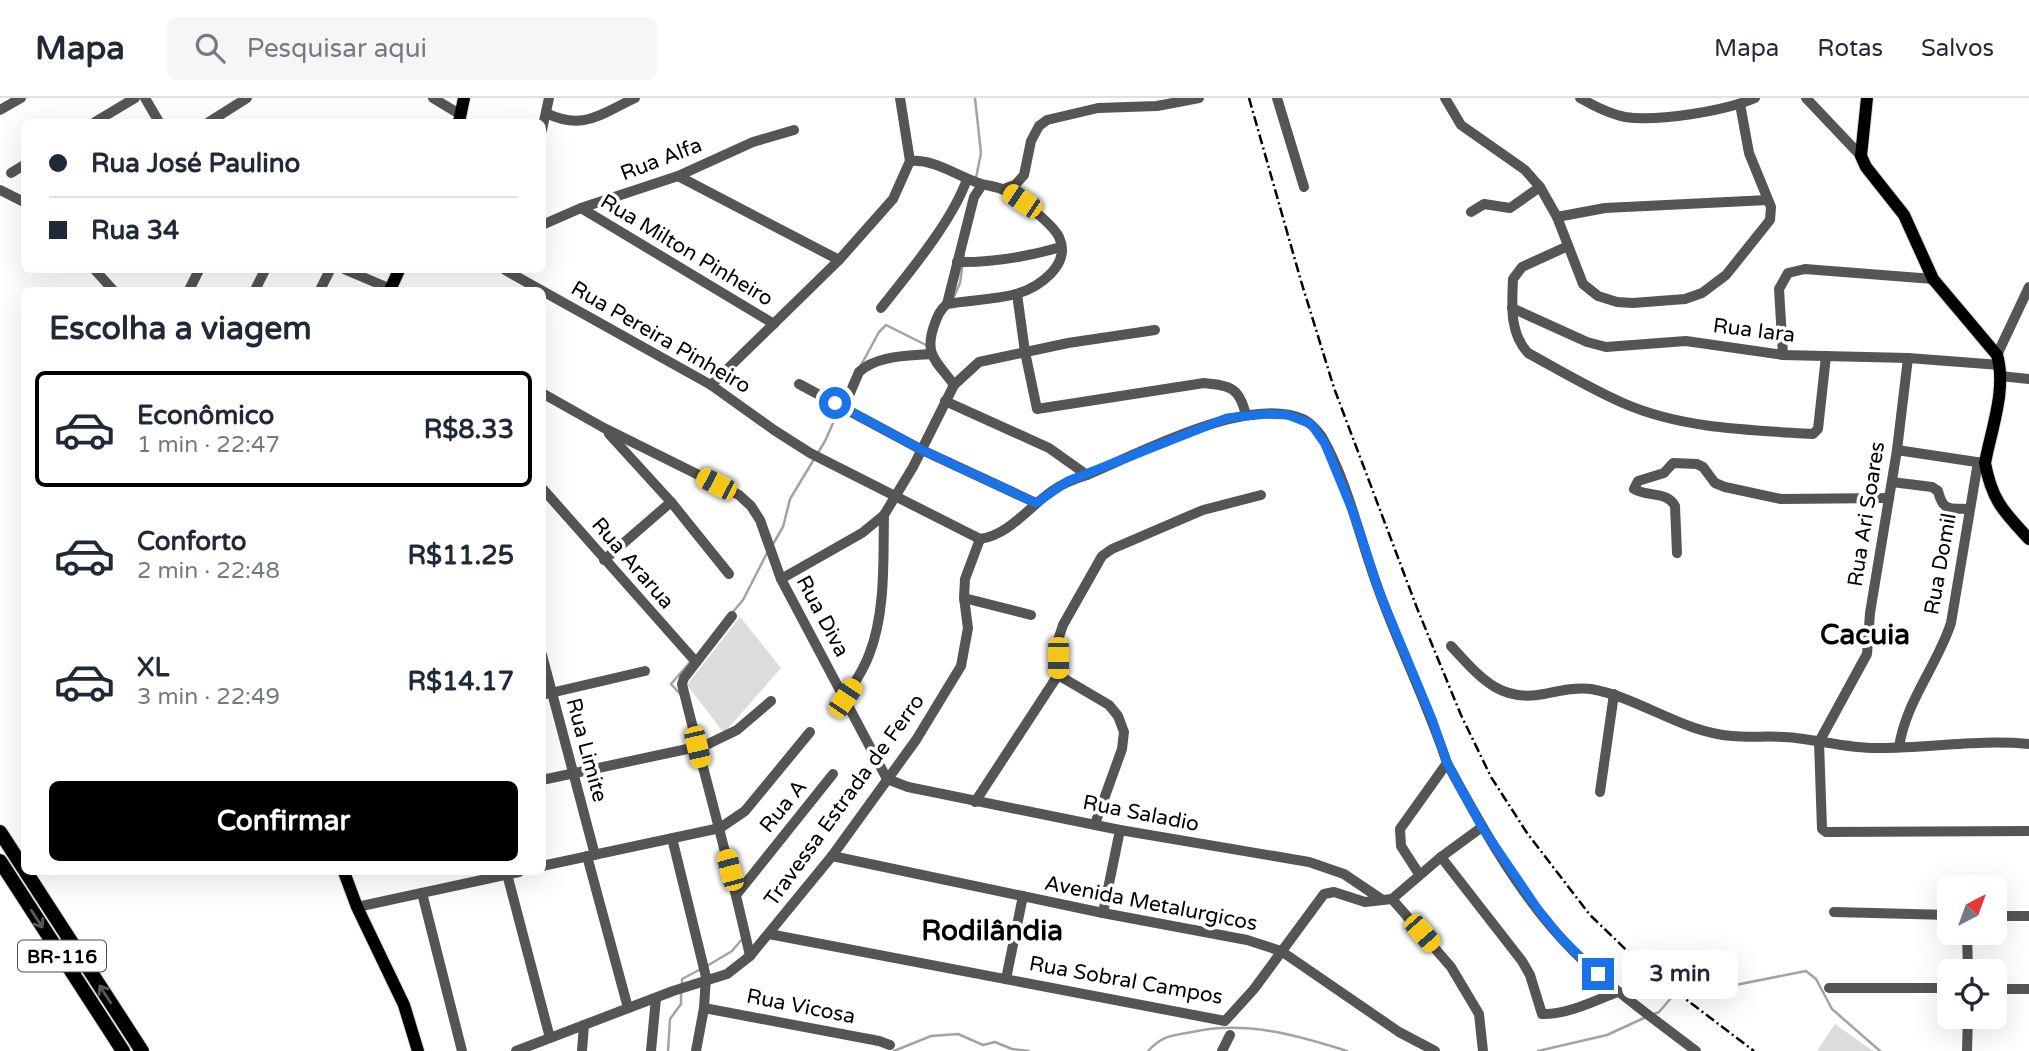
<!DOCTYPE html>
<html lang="pt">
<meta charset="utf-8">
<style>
body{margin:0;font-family:"Varela Round",sans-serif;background:#f6f6f7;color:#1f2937;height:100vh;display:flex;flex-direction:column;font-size:26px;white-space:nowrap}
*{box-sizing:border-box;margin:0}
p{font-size:23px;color:#747a83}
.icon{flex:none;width:38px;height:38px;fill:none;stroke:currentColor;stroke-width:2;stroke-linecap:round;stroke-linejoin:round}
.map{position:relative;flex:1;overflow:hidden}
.panel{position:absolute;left:21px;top:189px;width:525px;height:588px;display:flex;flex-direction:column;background:#fff;border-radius:10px;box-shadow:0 7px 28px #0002}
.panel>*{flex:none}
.guide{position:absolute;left:21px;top:21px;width:525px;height:154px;border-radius:10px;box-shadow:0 7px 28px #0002;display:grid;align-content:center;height:154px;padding:0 28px;background:#fff}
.needle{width:46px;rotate:41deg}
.controls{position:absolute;left:1937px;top:777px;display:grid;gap:14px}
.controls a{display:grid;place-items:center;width:70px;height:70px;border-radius:10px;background:#fff;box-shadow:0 7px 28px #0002;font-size:35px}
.end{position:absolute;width:32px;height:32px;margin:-16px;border:9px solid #1a73e8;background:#fff;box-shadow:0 0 0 4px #fff}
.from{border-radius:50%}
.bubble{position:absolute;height:49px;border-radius:10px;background:#fff;box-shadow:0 7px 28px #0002;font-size:23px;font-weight:700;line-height:49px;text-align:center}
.car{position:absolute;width:21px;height:42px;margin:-21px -10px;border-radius:9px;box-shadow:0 0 5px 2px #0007;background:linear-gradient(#f5c518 24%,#345 0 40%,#f5c518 0 76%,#345 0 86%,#f5c518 0)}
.guide b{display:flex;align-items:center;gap:24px;height:66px;font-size:26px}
.guide b+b{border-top:2px solid #e0e1e3}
.guide i{width:18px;height:18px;background:#1f2937}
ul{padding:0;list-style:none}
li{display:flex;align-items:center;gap:21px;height:116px;margin:0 14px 10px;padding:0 14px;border:4px solid transparent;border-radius:10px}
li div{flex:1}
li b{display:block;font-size:26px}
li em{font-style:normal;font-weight:700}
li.on{border-color:#000}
li>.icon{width:63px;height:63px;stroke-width:1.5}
h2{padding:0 28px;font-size:32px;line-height:84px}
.cta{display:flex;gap:14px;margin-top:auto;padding:14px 28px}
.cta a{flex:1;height:80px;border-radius:10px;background:#000;color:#fff;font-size:28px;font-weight:700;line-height:80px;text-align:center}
header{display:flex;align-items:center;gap:42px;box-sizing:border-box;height:98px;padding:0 35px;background:#fff;border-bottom:2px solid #e0e1e3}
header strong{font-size:33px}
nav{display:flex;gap:38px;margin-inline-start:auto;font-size:24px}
.search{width:490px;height:63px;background:#f6f6f7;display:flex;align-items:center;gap:18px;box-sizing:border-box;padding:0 24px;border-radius:10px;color:#747a83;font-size:26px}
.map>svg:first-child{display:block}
.green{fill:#dcdcdc}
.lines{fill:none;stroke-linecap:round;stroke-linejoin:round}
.stream{stroke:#a3a3a3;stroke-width:2.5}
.major-casing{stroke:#dbdbdb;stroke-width:14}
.highway-casing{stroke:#dbdbdb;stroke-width:16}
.minor{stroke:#555;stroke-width:10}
.major{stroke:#000;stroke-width:12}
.highway{stroke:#000;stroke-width:14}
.rail{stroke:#000;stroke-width:2.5;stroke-dasharray:10 3.5 2 3.5;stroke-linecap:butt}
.oneway{stroke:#595959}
.route{stroke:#1a73e8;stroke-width:9}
.labels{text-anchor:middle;stroke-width:7;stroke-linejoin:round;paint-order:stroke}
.shield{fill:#fff;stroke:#4c4c4c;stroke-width:2}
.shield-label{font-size:19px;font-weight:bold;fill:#000}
.street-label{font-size:21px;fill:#000;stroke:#fff}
.district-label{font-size:28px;font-weight:bold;fill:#000;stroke:#fff}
</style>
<header>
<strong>Mapa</strong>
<div class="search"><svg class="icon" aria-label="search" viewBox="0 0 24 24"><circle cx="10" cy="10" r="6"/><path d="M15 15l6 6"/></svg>Pesquisar aqui</div>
<nav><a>Mapa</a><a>Rotas</a><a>Salvos</a></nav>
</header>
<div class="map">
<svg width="2029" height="953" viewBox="0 0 2029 953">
<rect width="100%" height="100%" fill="#fff"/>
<g class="green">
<path d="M740 519 781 570 724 635 687 587Z"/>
<path d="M1835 926 1873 953H1817Z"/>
</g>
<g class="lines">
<g class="stream">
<path d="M975 0 981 55 976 80"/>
<path d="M952 203 960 185 964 156"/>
<path d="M860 269 879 234 886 227 926 247"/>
<path d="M773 446 783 429 790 401 825 343 839 312"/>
<path d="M732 515 743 502 767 455"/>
<path d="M681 597 671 586 691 563"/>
<path d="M707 868 732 853 743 840"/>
<path d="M682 887V881L701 871"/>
<path d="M1652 917 1659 914 1684 885 1720 890 1806 873 1816 881 1832 911 1880 953"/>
<path d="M668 953 670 921 681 906V894"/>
<path d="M894 953 931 938 958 936 983 947 995 944 1012 951 1029 953"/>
<path d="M1148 953C1163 937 1171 938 1192 934 1244 922 1297 937 1347 953"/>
<path d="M1538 953 1607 937 1646 919"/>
</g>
<g class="major-casing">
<g id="major">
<path d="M1867 0 1861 58 1866 69 1904 117 1933 181 1997 257C2007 291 1991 332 1985 365 1992 403 2004 414 2029 441"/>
<path d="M459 24 464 0"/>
<path d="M390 192 399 172"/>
<path d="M344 774 357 809 404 907 418 953"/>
</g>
</g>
<g class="highway-casing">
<g id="highway">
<path d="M0 734 24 771"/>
<path d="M0 763 123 953"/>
<path d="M26 774 142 953"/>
</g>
</g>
<g class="minor">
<path d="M145 0 159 24"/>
<path d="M433 0 461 17"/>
<path d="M1277 0 1304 89"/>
<path d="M1445 0 1461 27 1525 72 1540 89 1557 119 1583 186 1598 198 1617 204 1633 205 1685 201 1702 195 1726 177 1770 122 1771 109 1749 55 1740 6"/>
<path d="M1580 0C1594 8 1609 16 1625 19 1657 24 1725 13 1755 0"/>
<path d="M1806 0 1861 58"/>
<path d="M0 12 21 0"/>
<path d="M546 15C583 33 601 16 635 0"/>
<path d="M95 24 135 0"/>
<path d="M209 24 247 0"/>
<path d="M542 32 549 0"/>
<path d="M910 63C934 61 954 76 976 84 985 88 998 88 1006 93 1020 101 1052 125 1059 139 1072 167 1038 190 1016 196 994 202 969 202 947 206 940 212 938 217 935 225 923 257 936 262 954 287"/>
<path d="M11 75 24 67"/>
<path d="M678 78 839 162"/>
<path d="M1004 91 1015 87 1024 77 1031 43 1039 28 1047 22 1098 10 1157 8 1199 0"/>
<path d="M0 92 24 104"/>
<path d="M581 110 774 226"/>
<path d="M1471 114 1484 106 1510 110 1540 89"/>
<path d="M1557 119 1605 110 1768 102"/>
<path d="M542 127 581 110 678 78 753 44 794 32"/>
<path d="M1568 148 1522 169 1513 181C1512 207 1509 234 1528 255 1559 272 1591 291 1623 305 1682 331 1750 332 1813 336L1818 331 1826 258"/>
<path d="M957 164C994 165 1026 159 1061 149"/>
<path d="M95 172 113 192"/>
<path d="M346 172 391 191"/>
<path d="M505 172 711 287 774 332 810 355 980 441"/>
<path d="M189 192 199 172"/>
<path d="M255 192 265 172"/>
<path d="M320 192 330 172"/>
<path d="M1017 196 1025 254 1037 311 1204 285C1231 288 1239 289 1246 317"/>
<path d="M947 206 974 99 982 87"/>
<path d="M881 210C909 175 953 122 967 81"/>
<path d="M1512 210 1587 244 1606 249 1686 243 1783 257 1908 260 2000 267"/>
<path d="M1783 257 1779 191 1788 175 1805 171 1933 181"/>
<path d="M1997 257 2029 189"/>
<path d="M1908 260 1897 352 1870 515 1867 556 1819 644 1822 731 1826 734 2029 733"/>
<path d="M2000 278 2029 281"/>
<path d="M799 286 922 352 1036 405"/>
<path d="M711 287 839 162 893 101 910 63 900 0"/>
<path d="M542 295 604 330 739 397 751 408 760 422 781 481 887 681"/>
<path d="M945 303 1049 350 1087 377"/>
<path d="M844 309 859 274C877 257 908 258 931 256"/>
<path d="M609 336 671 404 729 476"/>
<path d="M1897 352 1983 365"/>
<path d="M1892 384 1932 389 1938 393C1943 414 1950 410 1969 411"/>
<path d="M542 390 696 564"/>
<path d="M980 441C1009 437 1029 409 1052 393 1063 385 1074 381 1087 377 1140 355 1247 297 1303 321 1311 325 1317 332 1322 339 1349 386 1360 443 1379 493 1400 551 1428 607 1447 665L1400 731 1401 748 1419 776"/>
<path d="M1677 455 1675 408C1667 393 1647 399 1634 391L1638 383 1664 375 1673 365 1697 366 1703 369 1715 385 1725 389 1781 401 1889 400"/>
<path d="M604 462 671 404"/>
<path d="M781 481 862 435 884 417 913 369 954 287 979 264 1068 245 1155 232"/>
<path d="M964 500 1031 517"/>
<path d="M732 518 684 580 682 586C704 677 730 766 750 858"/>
<path d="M1451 548C1479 578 1499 605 1544 596 1559 593 1576 589 1591 591 1641 600 1681 634 1732 638 1753 640 1775 637 1796 640 1824 643 1852 651 1880 650 1930 650 1979 641 2029 646"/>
<path d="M542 557 595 757"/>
<path d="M1058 577 1059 539 1063 527 1102 458 1112 451 1203 412 1261 397"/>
<path d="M1058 577 1109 607 1118 618 1124 634 1122 651 1095 726"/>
<path d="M542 597 645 573"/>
<path d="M845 600C854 586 863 573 869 557 886 514 883 462 884 417"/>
<path d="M1899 649C1906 603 1937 568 1951 525L1978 364"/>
<path d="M1447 665C1479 724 1516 791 1561 840 1601 884 1649 917 1696 953"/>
<path d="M887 681 908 689 1120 732 1309 764 1344 776 1381 801"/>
<path d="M542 682 706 647 737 632 771 603"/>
<path d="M1600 694 1614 596"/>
<path d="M975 704 1058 577"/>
<path d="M672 740 706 879 704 910 696 953"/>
<path d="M587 758 628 910"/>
<path d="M832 758 1103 815 1247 842 1281 853 1399 934 1435 953"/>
<path d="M1441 759 1522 863 1530 877 1542 916C1566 917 1595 903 1617 894"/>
<path d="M542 768 720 730 745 713 810 634"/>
<path d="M507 776 550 940"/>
<path d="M422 795 462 953"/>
<path d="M737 796 833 676"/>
<path d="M1392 801 1451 869 1479 916 1483 953"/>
<path d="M357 809 519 774"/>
<path d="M1834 814 1950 817"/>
<path d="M1103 815 1120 732"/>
<path d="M1995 818H2029"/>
<path d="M1967 835 1968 873"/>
<path d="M769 836 1225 923 1254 891 1324 796 1334 794 1365 804 1392 801 1441 759 1482 729"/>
<path d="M1006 881 1023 798"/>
<path d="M1829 890H1950"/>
<path d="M1995 891H2029"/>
<path d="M704 910 879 943 890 947"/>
<path d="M516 953 673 893 727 876 750 858 832 758 916 642 961 568 968 530 964 500 965 481 980 441"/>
<path d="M582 953 584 927"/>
<path d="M651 953 656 900"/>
<path d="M1222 953 1230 937"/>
<path d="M1967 953 1968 919"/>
</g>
<use href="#major" class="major"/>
<use href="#highway" class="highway"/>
<path class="rail" d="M1249 0 1301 183 1334 290 1417 510 1461 617 1491 679 1527 735 1590 817 1646 871 1754 953"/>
</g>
<defs><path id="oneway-shaft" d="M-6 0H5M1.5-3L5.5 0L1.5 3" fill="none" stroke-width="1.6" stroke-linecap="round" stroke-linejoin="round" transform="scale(1.75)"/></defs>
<g class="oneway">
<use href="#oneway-shaft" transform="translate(37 821) rotate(57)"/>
<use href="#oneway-shaft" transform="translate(105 896) rotate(-123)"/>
</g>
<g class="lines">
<path class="route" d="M835 305 922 352 1036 405 1068 383 1227 320 1267 316 1288 317 1311 326 1325 346 1353 414 1380 496 1432 621 1447 665 1482 729 1537 810 1561 840 1598 876"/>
</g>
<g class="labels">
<rect class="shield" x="18" y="842.5" width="88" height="31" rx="5"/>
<g class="shield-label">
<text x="62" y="865">BR-116</text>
</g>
<g class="street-label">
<text transform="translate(661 61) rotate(-21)" y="7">Rua Alfa</text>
<text transform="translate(687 152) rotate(31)" y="7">Rua Milton Pinheiro</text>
<text transform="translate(1754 232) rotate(7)" y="7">Rua Iara</text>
<text transform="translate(661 239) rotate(30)" y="7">Rua Pereira Pinheiro</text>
<text transform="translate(1866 416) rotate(-81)" y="7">Rua Ari Soares</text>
<text transform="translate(633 465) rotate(49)" y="7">Rua Ararua</text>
<text transform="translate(1940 466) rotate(-80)" y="7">Rua Domil</text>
<text transform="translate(823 518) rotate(62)" y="7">Rua Diva</text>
<text transform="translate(587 652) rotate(75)" y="7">Rua Limite</text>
<text transform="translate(844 702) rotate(-54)" y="7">Travessa Estrada de Ferro</text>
<text transform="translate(783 708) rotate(-51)" y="7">Rua A</text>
<text transform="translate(1141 715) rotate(11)" y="7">Rua Saladio</text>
<text transform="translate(1151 805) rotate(11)" y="7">Avenida Metalurgicos</text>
<text transform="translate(1126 882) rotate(10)" y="7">Rua Sobral Campos</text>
<text transform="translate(801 908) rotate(11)" y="7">Rua Vicosa</text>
</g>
<g class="district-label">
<text x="1865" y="546">Cacuia</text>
<text x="992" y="842">Rodilândia</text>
</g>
</g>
</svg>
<div class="controls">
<a><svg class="needle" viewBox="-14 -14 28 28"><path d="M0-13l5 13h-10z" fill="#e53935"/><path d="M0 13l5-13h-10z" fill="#747a83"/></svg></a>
<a><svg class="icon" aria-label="locate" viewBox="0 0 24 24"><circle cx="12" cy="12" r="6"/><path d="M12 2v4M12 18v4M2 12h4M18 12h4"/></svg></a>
</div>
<i class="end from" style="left:835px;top:305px"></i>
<i class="end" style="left:1598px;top:876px"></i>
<div class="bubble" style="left:1622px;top:852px;width:116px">3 min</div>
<i class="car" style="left:1022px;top:103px;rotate:304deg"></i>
<i class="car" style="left:716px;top:386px;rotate:297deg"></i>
<i class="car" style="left:1058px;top:560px;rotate:180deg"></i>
<i class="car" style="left:845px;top:600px;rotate:34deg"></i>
<i class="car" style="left:697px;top:649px;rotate:167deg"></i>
<i class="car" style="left:730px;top:772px;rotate:345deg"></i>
<i class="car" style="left:1422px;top:835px;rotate:139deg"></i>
<div class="guide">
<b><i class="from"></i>Rua José Paulino</b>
<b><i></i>Rua 34</b>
</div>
<section class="panel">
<h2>Escolha a viagem</h2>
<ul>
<li class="on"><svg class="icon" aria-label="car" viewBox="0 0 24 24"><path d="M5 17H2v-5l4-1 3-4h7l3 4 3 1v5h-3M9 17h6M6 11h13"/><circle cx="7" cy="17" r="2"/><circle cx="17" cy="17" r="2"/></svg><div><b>Econômico</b><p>1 min · 22:47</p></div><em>R$8.33</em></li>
<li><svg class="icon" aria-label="car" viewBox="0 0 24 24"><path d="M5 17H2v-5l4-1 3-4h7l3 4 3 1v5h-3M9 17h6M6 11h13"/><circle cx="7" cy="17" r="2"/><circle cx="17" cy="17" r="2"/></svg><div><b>Conforto</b><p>2 min · 22:48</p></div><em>R$11.25</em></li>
<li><svg class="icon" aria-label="car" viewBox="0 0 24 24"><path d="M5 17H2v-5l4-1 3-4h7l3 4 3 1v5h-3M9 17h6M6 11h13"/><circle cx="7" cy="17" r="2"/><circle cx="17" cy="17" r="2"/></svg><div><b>XL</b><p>3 min · 22:49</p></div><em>R$14.17</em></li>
</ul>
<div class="cta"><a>Confirmar</a></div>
</section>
</div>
